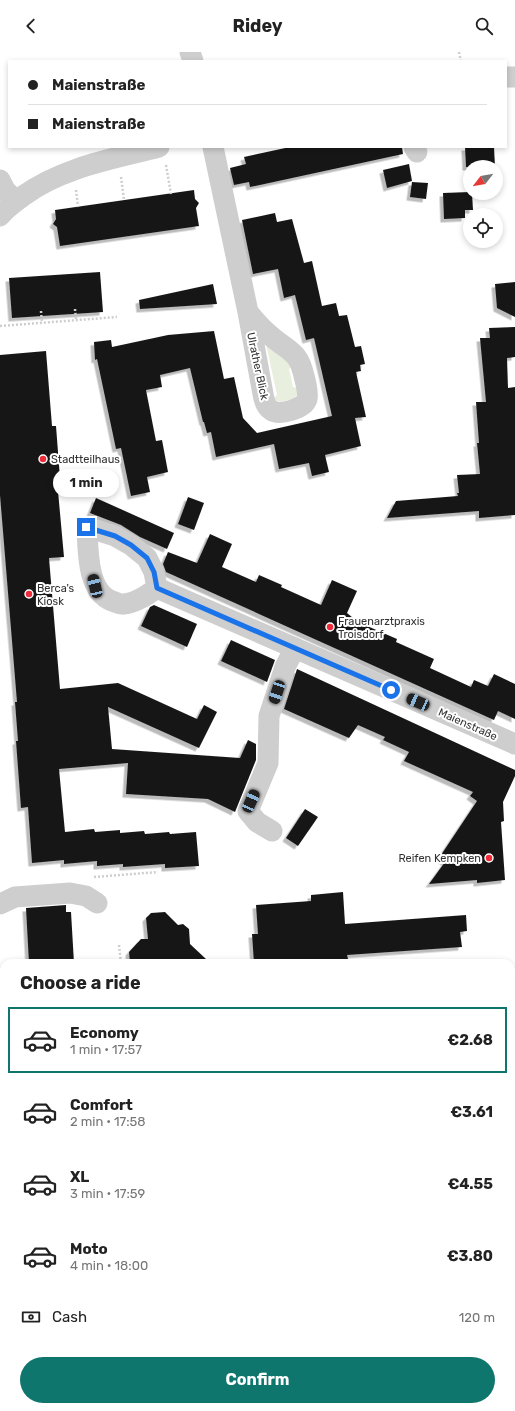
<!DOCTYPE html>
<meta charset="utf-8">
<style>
body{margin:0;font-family:Rubik,sans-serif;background:#f2f2f2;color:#222;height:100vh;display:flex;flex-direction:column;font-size:15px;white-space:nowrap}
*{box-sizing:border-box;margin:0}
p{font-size:13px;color:#767676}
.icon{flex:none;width:22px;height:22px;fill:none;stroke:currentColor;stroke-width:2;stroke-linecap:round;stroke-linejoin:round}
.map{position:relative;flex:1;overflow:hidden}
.details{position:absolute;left:0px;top:907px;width:515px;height:452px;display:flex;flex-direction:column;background:#fff;border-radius:12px 12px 0 0;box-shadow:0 2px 6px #0003}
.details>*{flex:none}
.top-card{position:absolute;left:8px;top:8px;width:499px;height:88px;border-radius:0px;box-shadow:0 2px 6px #0003;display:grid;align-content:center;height:88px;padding:0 20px;background:#fff}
.needle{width:26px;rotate:239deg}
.controls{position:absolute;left:463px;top:108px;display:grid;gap:8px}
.controls a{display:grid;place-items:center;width:40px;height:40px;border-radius:50%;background:#fff;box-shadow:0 2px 6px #0003;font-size:20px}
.end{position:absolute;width:18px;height:18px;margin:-9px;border:5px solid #1a73e8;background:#fff;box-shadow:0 0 0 2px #fff}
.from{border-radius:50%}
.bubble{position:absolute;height:28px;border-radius:14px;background:#fff;box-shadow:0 2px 6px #0003;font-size:13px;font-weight:700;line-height:28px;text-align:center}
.car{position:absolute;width:12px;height:24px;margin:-12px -6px;border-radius:5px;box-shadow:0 0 3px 1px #0007;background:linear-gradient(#222 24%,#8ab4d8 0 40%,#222 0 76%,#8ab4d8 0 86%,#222 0)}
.top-card b{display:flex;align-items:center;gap:14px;height:38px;font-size:15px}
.top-card b+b{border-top:1px solid #e0e0e0}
.top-card i{width:10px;height:10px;background:#222}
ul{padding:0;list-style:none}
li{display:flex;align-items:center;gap:12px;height:66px;margin:0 8px 6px;padding:0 12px;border:2px solid transparent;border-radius:0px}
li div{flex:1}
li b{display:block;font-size:15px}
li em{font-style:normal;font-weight:700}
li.active{border-color:#0f766e}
li>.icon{width:36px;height:36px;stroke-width:1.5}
h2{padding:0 20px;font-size:18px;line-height:48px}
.pay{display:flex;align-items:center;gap:10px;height:44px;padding:0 20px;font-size:15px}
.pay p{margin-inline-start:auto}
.action{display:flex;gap:8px;margin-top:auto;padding:8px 20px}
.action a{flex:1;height:46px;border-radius:24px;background:#0f766e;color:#fff;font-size:16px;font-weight:700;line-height:46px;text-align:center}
header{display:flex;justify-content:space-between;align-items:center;height:52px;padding:0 20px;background:#fff;font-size:18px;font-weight:700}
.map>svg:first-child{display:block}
.green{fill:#e8efdf}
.building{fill:#181818;filter:url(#shadow)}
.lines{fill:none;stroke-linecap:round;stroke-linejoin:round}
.path{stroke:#cecece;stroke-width:2.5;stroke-dasharray:2 2;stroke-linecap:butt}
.minor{stroke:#cecece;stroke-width:21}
.route{stroke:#1a73e8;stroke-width:5}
.poi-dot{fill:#f02c3b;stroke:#fff;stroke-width:1.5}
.labels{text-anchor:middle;stroke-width:4;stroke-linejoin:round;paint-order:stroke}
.street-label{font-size:11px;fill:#313131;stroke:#fff}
.poi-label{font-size:11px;fill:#313131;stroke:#fff;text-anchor:start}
</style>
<header><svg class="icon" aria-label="back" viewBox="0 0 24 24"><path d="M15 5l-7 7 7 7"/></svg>Ridey<svg class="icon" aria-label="search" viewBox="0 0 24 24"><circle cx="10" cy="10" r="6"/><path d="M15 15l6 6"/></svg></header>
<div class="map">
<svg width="515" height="1359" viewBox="0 0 515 1359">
<defs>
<filter id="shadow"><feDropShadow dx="-3.5" dy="3.5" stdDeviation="0" flood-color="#0004"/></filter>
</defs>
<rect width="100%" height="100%" fill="#fff"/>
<path class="green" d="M266 292 294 313 289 317 293 335 297 336 299 341C293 348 282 352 273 347L277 343Z"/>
<g class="building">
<path d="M290 95H402L403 102 250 135 249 130 234 133 230 116 246 112 244 105Z"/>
<path d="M465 95H494L495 115H466Z"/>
<path d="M409 112 412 129 387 136 383 118Z"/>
<path d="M412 130 428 131 426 147 410 145Z"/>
<path d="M194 138 195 147 199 151 196 156 199 174 60 194 57 175 53 172 56 167 55 158Z"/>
<path d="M470 140 472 141 473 158H465V166L444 167 443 141Z"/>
<path d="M275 161 277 170 292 167 304 211 312 209 322 254 336 251 339 264 347 263 355 295 361 294 365 312 360 313 361 319 356 320 366 365 355 366 361 394 325 403 329 420 312 424 309 411 279 417 274 392 216 405 211 380 207 381 204 370H203L190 316 160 323 162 335 146 338 156 389 162 388 168 420 147 425 150 440 131 444 121 396 116 397 97 307 95 308 94 290 111 288 112 295 168 283 214 279 224 327 234 325 243 366 257 381 332 364 314 286 306 288 295 243 284 246 278 217 253 222 242 168Z"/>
<path d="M100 220 103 260 12 266 9 226Z"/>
<path d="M515 230V265L497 256 495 232Z"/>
<path d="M213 232 217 252 140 257 139 248Z"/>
<path d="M515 275V305L507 306 508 336 515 335V463L479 466V459L387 466 396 449 458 444 457 441H459L457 423 480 422 477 391H479L476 350H486L480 286H490L489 276Z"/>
<path d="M46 299 52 374H56L61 439H58L64 505 49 506 60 637 118 631 197 667 204 653 217 660 199 696 108 655 112 697 240 706 248 688 256 692V708L235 760 208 747 126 742 128 711 59 717 65 780 94 777 95 780 120 778V781L144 779 145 782 169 780 170 782 196 780 199 814 165 816V812L123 815V812L97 814V809L64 812V808L32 811 28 755 21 756 16 689H18L15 650H17L0 443V303Z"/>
<path d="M188 445 204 451 194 478 178 472Z"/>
<path d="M96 446 174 481 167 497 140 485 121 473 90 461Z"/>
<path d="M210 482 232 492 222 515 256 530 259 523 282 533 281 535 321 553 332 528 357 539 347 561 358 570 397 587 396 590 434 607 430 616 471 635 474 628 488 634 494 622 515 632V667L498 659 494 668 166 520 163 512 168 500 197 511Z"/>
<path d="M154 553 197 572 187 595 141 574 150 555Z"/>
<path d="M231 588 275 608 267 630 221 609Z"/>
<path d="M297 617 515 718V724L503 750 504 769 501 770 505 828 477 831V828L429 832 445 810 439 806 477 749 470 744 473 740 404 709 409 700 383 688 385 685 358 673 349 686 284 657Z"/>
<path d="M305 757 318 765 298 794 286 786Z"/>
<path d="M343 840 345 872 466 863 467 879 460 880 462 895 347 903 348 907 291 911H254L252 882H258L256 853 311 849V843Z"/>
<path d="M66 853V860H71L74 911H29L26 856Z"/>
<path d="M165 860 178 873 183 872 189 877 190 892 206 907 194 908V911H130L129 900 141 887H148L146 866 151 861Z"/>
</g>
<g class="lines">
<g class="path">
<path d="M459 0 461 9"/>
<path d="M401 8V9"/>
<path d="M166 113 171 142"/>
<path d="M121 125 124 148"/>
<path d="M76 138 78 155"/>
<path d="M75 257 76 268"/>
<path d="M41 259 42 271"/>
<path d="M0 274 117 265"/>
<path d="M94 825 158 820"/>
<path d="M119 893 121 911"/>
<path d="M511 958H515"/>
<path d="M511 1054H515"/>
</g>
<g class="minor">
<path d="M190 0 193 9"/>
<path d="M506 25H515"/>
<path d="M213 95 248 260 263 342C264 348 266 355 271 358 279 364 304 357 307 347 309 340 302 312 297 306 291 297 279 292 271 284 262 277 255 269 248 260"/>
<path d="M414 95 417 100"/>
<path d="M0 128 5 138 16 149"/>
<path d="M0 164C6 156 15 150 23 144 63 115 113 107 159 95"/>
<path d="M87 475 115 484 131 493 147 506 154 520 157 536C147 543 136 551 124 552 120 553 116 550 112 549 87 540 88 498 87 475Z"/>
<path d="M157 536 515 692"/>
<path d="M272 779 257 770 248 759 268 711 269 664 285 615 295 596"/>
<path d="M0 852 15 845 70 841 86 844 97 851"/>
<path d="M511 1029H515"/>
<path d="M0 1041 2 1067"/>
<path d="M383 1359 384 1355"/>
</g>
</g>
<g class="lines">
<path class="route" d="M86 475 115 484 131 493 147 506 154 520 157 536 391 638"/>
</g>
<g class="poi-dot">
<circle cx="43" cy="407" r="4"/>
<circle cx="29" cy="542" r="4"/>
<circle cx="330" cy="575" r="4"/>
<circle cx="489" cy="806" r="4"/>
</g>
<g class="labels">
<g class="street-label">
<text transform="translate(258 314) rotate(78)" y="4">Ulrather Blick</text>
<text transform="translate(468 672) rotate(24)" y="4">Maienstraße</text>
</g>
<g class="poi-label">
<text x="51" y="411">Stadtteilhaus</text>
<text x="37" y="540">Berca's<tspan x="37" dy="13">Kiosk</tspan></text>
<text x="338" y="573">Frauenarztpraxis<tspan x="338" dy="13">Troisdorf</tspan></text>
<text x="481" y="810" text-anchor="end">Reifen Kempken</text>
</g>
</g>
</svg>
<div class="controls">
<a><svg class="needle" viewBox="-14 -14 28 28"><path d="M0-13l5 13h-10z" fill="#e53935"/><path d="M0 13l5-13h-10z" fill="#767676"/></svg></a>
<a><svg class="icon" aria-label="locate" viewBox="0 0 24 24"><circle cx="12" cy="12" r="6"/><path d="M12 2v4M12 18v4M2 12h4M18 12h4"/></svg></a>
</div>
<i class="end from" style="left:391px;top:638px"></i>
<i class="end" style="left:86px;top:475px"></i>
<div class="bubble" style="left:53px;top:417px;width:66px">1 min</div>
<i class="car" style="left:95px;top:534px;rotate:347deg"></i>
<i class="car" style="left:277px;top:640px;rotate:198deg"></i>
<i class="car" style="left:418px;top:650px;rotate:294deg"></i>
<i class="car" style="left:251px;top:749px;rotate:24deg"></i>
<div class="top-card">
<b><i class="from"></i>Maienstraße</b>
<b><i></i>Maienstraße</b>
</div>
<section class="details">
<h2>Choose a ride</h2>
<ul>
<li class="active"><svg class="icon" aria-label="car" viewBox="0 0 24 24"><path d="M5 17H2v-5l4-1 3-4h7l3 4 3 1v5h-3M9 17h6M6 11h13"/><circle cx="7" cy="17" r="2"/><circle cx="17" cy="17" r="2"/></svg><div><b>Economy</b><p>1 min · 17:57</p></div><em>€2.68</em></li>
<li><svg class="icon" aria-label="car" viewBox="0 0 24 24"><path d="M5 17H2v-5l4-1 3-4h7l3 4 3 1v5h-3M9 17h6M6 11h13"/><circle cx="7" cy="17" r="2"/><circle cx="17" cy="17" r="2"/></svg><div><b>Comfort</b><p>2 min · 17:58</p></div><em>€3.61</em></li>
<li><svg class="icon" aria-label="car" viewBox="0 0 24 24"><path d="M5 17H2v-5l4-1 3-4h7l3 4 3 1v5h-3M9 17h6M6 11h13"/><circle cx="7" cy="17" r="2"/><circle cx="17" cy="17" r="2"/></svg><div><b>XL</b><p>3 min · 17:59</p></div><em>€4.55</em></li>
<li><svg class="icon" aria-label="car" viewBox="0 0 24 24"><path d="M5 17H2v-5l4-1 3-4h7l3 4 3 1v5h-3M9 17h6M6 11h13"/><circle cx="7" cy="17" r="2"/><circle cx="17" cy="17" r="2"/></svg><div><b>Moto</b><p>4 min · 18:00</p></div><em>€3.80</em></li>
</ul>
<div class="pay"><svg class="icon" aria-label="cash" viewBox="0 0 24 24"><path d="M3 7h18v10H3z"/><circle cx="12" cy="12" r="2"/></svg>Cash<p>120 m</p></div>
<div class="action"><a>Confirm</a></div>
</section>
</div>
